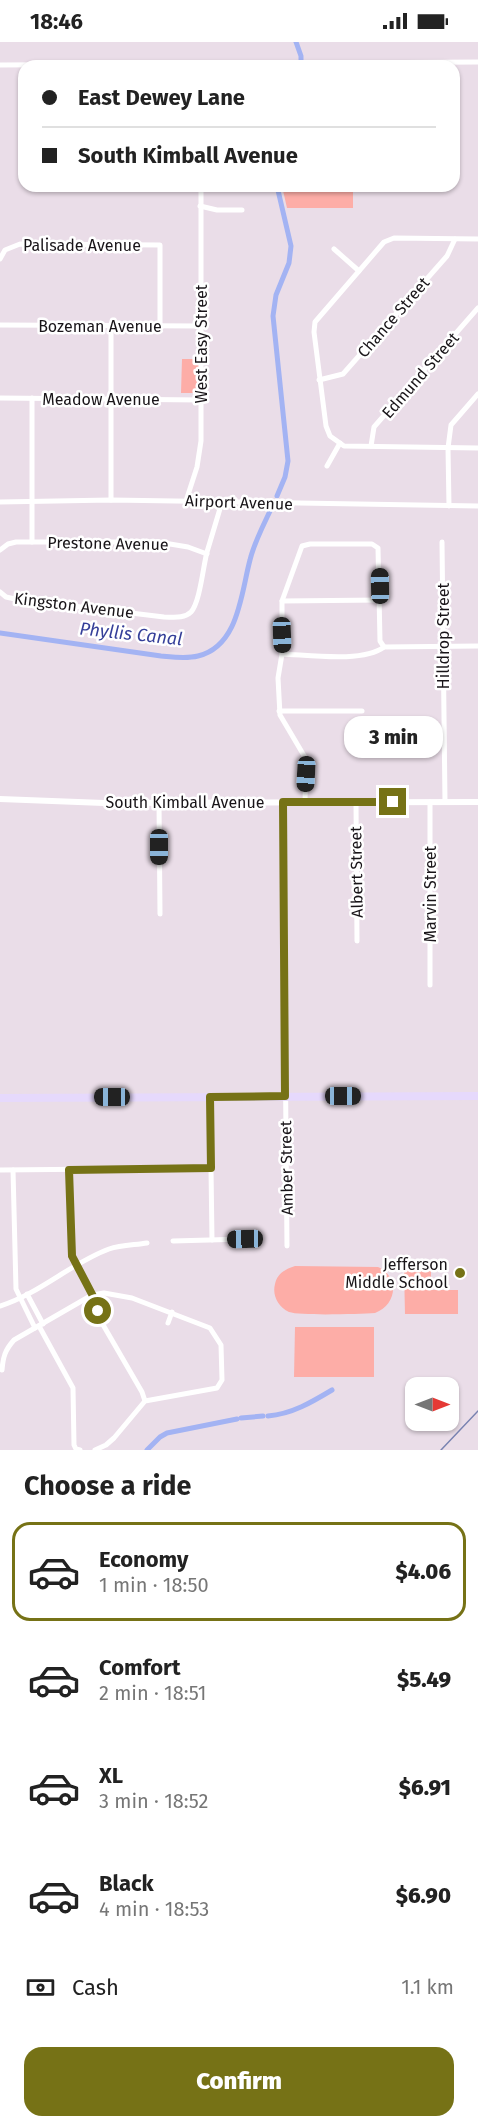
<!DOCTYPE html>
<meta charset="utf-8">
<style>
body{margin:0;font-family:"Fira Sans",sans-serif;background:#f2f2f2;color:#222;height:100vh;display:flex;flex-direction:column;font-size:22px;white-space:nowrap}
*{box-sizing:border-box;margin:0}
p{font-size:20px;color:#767676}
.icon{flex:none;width:33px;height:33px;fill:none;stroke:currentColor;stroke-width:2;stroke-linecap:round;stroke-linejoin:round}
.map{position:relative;height:1408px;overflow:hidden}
.sheet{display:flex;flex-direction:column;background:#fff;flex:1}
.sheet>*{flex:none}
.hud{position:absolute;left:18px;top:18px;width:442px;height:132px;border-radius:18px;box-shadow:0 2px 4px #0004;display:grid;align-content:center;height:132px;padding:0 24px;background:#fff}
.needle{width:39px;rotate:90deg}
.buttons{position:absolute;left:405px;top:1335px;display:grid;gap:12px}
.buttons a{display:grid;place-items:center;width:54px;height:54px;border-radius:12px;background:#fff;box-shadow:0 2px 4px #0004;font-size:30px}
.end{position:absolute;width:27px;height:27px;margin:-14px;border:8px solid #767216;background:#fff;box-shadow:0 0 0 3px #fff}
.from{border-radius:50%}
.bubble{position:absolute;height:42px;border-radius:18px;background:#fff;box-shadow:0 2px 4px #0004;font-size:20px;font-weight:800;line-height:42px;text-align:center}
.car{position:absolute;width:18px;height:36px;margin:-18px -9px;border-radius:8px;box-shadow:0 0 4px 2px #0007;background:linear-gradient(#222 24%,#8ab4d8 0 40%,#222 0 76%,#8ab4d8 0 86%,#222 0)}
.hud b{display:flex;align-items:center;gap:21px;height:57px;font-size:22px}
.hud b+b{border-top:2px solid #e0e0e0}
.hud i{width:15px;height:15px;background:#222}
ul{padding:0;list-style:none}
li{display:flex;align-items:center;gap:18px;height:99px;margin:0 12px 9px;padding:0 12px;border:3px solid transparent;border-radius:18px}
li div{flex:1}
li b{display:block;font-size:22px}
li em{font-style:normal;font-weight:800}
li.on{border-color:#767216}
li>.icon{width:54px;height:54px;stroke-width:1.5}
h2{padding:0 24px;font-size:27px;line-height:72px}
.pay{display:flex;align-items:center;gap:15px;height:66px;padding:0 24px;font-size:22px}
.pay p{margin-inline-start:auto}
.button{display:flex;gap:12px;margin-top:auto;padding:12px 24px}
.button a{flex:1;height:69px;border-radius:18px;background:#767216;color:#fff;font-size:24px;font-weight:800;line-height:69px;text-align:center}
.status{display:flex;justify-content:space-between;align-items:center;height:42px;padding:0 30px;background:#fff;direction:ltr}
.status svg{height:16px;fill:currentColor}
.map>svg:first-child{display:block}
.green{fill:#fdada7}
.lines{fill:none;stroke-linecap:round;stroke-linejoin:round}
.stream{stroke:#7983b1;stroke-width:1.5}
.canal{stroke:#a3b3f3;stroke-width:5}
.minor{stroke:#fff;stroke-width:5}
.tertiary{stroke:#fff;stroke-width:6}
.primary{stroke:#e6d9fc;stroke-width:8}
.route{stroke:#767216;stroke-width:8}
.poi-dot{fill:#767216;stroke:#fff;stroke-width:2}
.labels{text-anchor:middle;stroke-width:5;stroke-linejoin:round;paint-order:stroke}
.street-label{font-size:16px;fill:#181418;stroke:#fff}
.poi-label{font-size:16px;fill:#181418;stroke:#fff;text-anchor:end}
.water-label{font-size:18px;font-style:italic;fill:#353f99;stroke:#fff}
</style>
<div class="status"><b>18:46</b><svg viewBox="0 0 49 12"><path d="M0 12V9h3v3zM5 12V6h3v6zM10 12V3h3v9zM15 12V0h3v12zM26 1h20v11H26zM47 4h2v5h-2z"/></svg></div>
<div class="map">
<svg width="478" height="1408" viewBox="0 0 478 1408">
<rect width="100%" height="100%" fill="#eadde8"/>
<g class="green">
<path d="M282 144H353V166H287Z"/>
<path d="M182 317H199L198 351H181Z"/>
<path d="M295 1224 378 1225C400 1235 397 1263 375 1271 359 1272 301 1274 289 1270 278 1265 272 1253 275 1242 277 1232 285 1227 295 1224Z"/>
<path d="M404 1227H431V1248H458V1272H405Z"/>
<path d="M295 1285H374V1335H294Z"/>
</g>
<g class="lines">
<path class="stream" d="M441 1408 478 1369"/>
<g class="canal">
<path d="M296 0 301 14V24"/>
<path d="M277 144 291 204 289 221 276 253 273 274 288 419 285 435 277 454"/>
<path d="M0 591 161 614C173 615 186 617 198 614 239 604 241 551 250 518 254 501 263 484 271 467"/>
<path d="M268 1374C292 1372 312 1360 332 1348"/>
<path d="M241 1376 263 1374"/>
<path d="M147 1408 160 1395 167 1391 237 1377"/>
</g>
<g class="minor">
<path d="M0 23 478 20"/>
<path d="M200 164 217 168H242"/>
<path d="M478 197 394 196 384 200 315 280 314 290 326 384 330 394 344 404 478 406"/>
<path d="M334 207 359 229"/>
<path d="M0 217 5 208 20 202 160 203V284"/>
<path d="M0 283 200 284"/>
<path d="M111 284V458"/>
<path d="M319 338 343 332 447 214 455 197"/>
<path d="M0 356 201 358"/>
<path d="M371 404 374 385 478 266"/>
<path d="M327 424 340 401"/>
<path d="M186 459 197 425 201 399V144"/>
<path d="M0 460 111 458 478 464"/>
<path d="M449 464 448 406 451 383 478 352"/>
<path d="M32 500V356"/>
<path d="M442 500 445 760"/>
<path d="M0 508 8 502 16 500H158L188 505 207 512"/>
<path d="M0 550 6 555 15 557 164 575C173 575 184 577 191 570 200 560 203 525 207 510 212 493 217 477 222 460"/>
<path d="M282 559 380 558"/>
<path d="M282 612C309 613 363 621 384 605L478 604"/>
<path d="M279 669H362"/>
<path d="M398 696H443"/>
<path d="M159 760 160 872"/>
<path d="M283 760 287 1204"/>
<path d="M305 760 306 717 280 673 278 636 282 612V559L302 504 310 502H372L378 506 380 599 384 605"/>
<path d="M356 760 357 899"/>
<path d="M430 760V943"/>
<path d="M210 1055 212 1198"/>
<path d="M0 1128 211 1126"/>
<path d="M13 1128 16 1247 35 1286"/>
<path d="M69 1128 72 1214 94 1256 102 1281 142 1350 145 1359"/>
<path d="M173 1199 245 1197"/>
<path d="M27 1252 43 1282"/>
<path d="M0 1264C39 1252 71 1221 109 1207 121 1203 135 1203 147 1201"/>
<path d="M168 1281 172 1270"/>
<path d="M39 1284 73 1346 74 1403 76 1407 80 1408"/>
<path d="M2 1328C3 1315 5 1308 14 1298L92 1253 104 1251 132 1256 210 1286 221 1303 222 1338 217 1346 145 1359 114 1396 106 1403 95 1408"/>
</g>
<path class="tertiary" d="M0 757 104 761 478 760"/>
<path class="primary" d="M0 1056 478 1054"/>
</g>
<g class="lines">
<path class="route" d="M98 1269 94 1256 72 1214 69 1128 211 1126 210 1055 285 1054 283 760H393"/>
</g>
<circle class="poi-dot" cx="460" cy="1231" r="6"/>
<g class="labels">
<g class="street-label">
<text x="82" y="209">Palisade Avenue</text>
<text transform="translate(393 275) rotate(-49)" y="6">Chance Street</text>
<text x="100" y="290">Bozeman Avenue</text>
<text transform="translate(201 302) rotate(-90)" y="6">West Easy Street</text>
<text transform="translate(420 333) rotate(-49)" y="6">Edmund Street</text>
<text x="101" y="363">Meadow Avenue</text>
<text transform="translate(239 460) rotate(2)" y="6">Airport Avenue</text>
<text transform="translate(108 501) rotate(1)" y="6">Prestone Avenue</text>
<text transform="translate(74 563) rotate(7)" y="6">Kingston Avenue</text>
<text transform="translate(443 594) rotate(-90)" y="6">Hilldrop Street</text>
<text x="185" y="766">South Kimball Avenue</text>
<text transform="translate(356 830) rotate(-91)" y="6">Albert Street</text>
<text transform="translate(430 852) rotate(-90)" y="6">Marvin Street</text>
<text transform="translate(286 1126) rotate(-91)" y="6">Amber Street</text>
</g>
<g class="poi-label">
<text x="448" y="1228">Jefferson<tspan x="448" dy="18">Middle School</tspan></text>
</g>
<g class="water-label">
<text transform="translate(131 592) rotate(6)" y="6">Phyllis Canal</text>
</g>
</g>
</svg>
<div class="buttons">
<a><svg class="needle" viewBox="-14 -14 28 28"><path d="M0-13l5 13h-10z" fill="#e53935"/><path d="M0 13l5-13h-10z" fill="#767676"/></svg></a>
</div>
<i class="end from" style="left:98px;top:1269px"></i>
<i class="end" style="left:393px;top:760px"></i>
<div class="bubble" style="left:344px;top:674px;width:99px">3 min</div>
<i class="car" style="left:380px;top:544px;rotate:359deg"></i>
<i class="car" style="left:282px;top:593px;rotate:178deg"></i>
<i class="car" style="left:306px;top:732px;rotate:183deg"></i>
<i class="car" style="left:159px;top:805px;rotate:180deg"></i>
<i class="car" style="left:343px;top:1054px;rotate:90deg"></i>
<i class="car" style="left:112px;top:1055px;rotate:270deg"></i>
<i class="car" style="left:245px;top:1197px;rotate:269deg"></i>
<div class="hud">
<b><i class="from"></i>East Dewey Lane</b>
<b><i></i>South Kimball Avenue</b>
</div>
</div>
<section class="sheet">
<h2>Choose a ride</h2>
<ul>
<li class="on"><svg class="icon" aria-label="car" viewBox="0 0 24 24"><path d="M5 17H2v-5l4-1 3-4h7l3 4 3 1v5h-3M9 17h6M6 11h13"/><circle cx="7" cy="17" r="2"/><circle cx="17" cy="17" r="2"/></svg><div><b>Economy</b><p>1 min · 18:50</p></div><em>$4.06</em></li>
<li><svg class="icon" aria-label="car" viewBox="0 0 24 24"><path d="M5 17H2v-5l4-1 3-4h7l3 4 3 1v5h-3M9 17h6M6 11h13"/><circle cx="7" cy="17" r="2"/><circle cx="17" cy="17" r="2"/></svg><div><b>Comfort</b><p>2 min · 18:51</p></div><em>$5.49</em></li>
<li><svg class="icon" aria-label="car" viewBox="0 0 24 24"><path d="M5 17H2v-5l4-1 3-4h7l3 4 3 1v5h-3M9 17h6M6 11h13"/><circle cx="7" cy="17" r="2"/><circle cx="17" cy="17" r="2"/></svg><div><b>XL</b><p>3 min · 18:52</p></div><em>$6.91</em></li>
<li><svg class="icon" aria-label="car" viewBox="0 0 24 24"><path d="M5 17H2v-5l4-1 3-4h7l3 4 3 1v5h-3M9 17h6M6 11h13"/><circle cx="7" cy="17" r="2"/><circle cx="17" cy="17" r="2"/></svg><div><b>Black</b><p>4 min · 18:53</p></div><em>$6.90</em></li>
</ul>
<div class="pay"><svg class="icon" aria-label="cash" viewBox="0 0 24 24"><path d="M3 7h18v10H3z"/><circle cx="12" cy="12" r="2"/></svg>Cash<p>1.1 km</p></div>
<div class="button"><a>Confirm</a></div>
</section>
